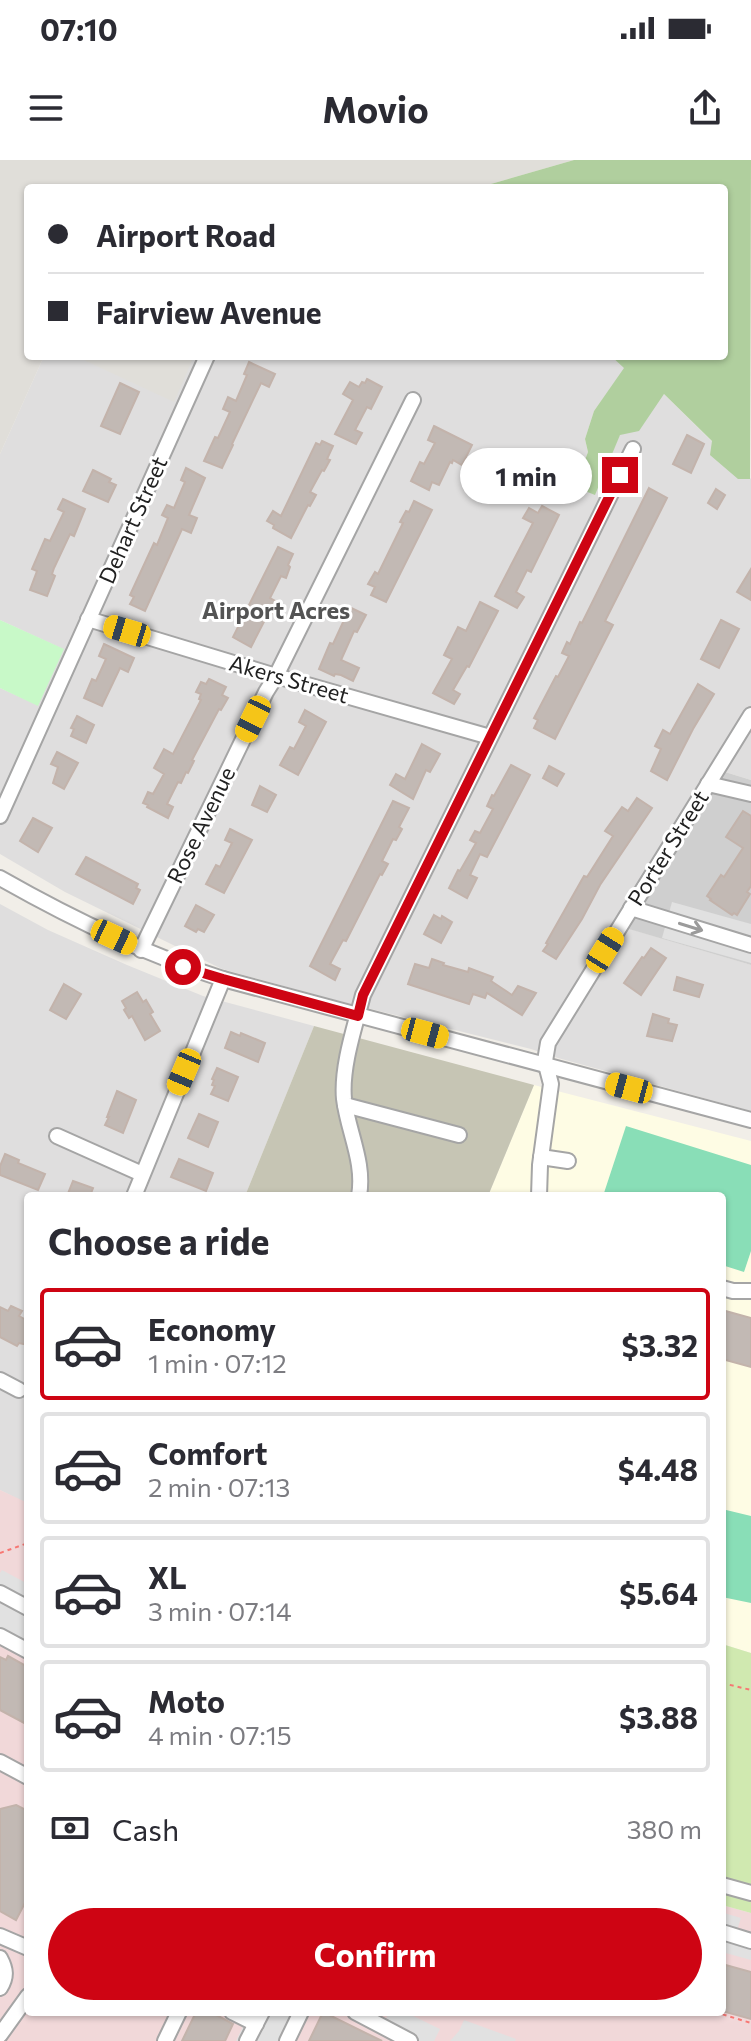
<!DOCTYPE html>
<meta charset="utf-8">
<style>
body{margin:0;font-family:Commissioner,sans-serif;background:#f7f7f7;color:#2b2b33;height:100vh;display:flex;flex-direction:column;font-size:30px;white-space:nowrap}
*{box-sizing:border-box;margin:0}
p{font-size:26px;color:#7c7c81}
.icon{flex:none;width:44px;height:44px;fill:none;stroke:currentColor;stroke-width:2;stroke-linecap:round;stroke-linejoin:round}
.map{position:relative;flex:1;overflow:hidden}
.panel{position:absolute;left:24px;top:1032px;width:702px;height:824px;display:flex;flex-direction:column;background:#fff;border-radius:8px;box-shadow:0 2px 6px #0004}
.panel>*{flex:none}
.hud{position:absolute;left:24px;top:24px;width:704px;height:176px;border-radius:8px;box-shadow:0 2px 6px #0004;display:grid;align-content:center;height:176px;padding:0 24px;background:#fff}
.end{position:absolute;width:36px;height:36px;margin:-18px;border:10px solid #ce0413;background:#fff;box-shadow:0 0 0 4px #fff}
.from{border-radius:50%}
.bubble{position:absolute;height:56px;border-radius:28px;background:#fff;box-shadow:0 2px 6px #0004;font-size:26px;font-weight:700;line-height:56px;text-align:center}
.car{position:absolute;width:24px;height:48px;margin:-24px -12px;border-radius:10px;box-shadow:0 0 6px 2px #0007;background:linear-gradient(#f5c518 24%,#345 0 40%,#f5c518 0 76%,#345 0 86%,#f5c518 0)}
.hud b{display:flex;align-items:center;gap:28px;height:76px;font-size:30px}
.hud b+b{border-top:2px solid #e1e1e2}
.hud i{width:20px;height:20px;background:#2b2b33}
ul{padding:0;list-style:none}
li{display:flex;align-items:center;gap:24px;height:112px;margin:0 16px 12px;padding:0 8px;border:4px solid #e1e1e2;border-radius:8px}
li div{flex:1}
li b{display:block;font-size:30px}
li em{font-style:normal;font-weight:700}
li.on{border-color:#ce0413}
li>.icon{width:72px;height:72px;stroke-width:1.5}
h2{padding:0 24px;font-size:36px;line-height:96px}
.pay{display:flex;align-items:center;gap:20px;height:88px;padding:0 24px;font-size:30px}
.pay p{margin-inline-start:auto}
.button{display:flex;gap:16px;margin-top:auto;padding:16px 24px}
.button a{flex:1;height:92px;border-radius:48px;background:#ce0413;color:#fff;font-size:32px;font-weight:700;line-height:92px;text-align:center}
.status{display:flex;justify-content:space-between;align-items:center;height:56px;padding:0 40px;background:#fff;direction:ltr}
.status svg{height:22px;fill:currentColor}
header{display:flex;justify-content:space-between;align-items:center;height:104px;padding:0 24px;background:#fff;font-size:36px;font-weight:700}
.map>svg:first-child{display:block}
.residential{fill:#dfdede}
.commercial{fill:#f1d8d9}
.education{fill:#fefce4}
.religious{fill:#cfcfcf}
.airport{fill:#e0ded9}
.construction{fill:#c6c5b4}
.grass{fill:#d0e9b0}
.forest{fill:#b0cf9e}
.park{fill:#c8f9c8}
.pitch{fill:#89deb7}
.parking{fill:#e1e1e1}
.building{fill:#c2b9b4;stroke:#c3b3ab;stroke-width:2}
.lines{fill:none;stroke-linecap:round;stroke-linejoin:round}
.minor-casing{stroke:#a5a5a5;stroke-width:18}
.path{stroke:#f77773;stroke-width:2;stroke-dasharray:4 4;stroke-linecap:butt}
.minor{stroke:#fff;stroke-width:14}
.oneway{stroke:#9b9b9b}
.route{stroke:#ce0413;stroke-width:10}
.labels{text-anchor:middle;stroke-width:6;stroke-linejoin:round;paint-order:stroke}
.street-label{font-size:22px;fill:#212121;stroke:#fff}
.neighbourhood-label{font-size:24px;font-weight:bold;fill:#545454;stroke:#fff}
</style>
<div class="status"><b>07:10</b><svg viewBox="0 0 49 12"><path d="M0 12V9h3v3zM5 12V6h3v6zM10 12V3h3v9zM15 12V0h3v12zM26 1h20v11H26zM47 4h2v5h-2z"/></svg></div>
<header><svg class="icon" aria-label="menu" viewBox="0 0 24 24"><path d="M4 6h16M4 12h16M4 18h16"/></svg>Movio<svg class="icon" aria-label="share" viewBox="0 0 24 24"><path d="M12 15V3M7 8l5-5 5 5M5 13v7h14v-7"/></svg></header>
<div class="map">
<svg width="751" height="1881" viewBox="0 0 751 1881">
<rect width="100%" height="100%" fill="#f1eee8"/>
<g class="residential">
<path d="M44 196H611L625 208 594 251 585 279 588 292 576 326 595 334 620 274 664 234 750 319 751 318V620L725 612 630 769 751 805V951L558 898 531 889 327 838 222 809 65 732 0 694V528L38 545 63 489 0 460V294Z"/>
<path d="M0 744 48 770 127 805 203 836 314 866 245 1036H28L27 1344 0 1330Z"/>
</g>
<path class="commercial" d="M0 1330 28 1343V1852H722V1745L751 1753V1881H0Z"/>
<path class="education" d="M534 925 751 981V1493L722 1484V1036H488Z"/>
<path class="religious" d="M725 612 751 620V805L629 769Z"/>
<g class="airport">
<path d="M0 0H574L477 28H28V196H44L0 294Z"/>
<path d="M75 196H194L174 242Z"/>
</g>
<path class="construction" d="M314 866 534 925 488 1036H245Z"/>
<path class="grass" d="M722 1484 751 1493V1753L722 1745Z"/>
<path class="forest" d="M574 0H751L750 319H738L710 295 712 281 664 234 639 271 620 275 595 335 575 327 588 292 585 279 594 251 624 208 611 196H724V28H477Z"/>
<path class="park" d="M0 460 64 489 38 546 0 528Z"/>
<g class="pitch">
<path d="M626 966 751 1005V1091L744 1112 722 1105V1036H603Z"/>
<path d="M722 1349 751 1356V1443L722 1437Z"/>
</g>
<g class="parking">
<path d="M672 742 751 764V803L662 778Z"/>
<path d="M2 1410 28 1424 26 1436 28 1437V1499L0 1484V1413Z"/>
<path d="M724 1753 741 1758 737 1770 751 1775V1800L722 1792V1759Z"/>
<path d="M250 1852H295L280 1881H236Z"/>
<path d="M340 1852H373L372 1854 385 1860 390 1852H405L440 1869 434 1881H392Z"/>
<path d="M464 1860 516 1879 515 1881H450L459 1871Z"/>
</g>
<g class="building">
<path d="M249 202 275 214 269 227 261 223 232 284 233 285 222 308 204 301 215 277 218 278 230 252 223 249 228 237 236 241 247 215 244 214Z"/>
<path d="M367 219 382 227 371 249 367 247 355 270 362 273 356 284 335 274 353 240 343 234 350 222 359 227 362 222 365 223Z"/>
<path d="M120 223 139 232 120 274 101 266Z"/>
<path d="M434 266 472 285 462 305 453 300 452 303 450 302 439 325 432 322 429 330 411 321 420 302 424 304 435 283 428 280Z"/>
<path d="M687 275 704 284 691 313 673 304Z"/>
<path d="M322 281 333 286 327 299 330 300 324 311 322 310 310 332 316 335 310 346 308 345 291 378 273 368 274 365 267 361 273 351 281 356 316 283 320 285Z"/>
<path d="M186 308 205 318 189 355 197 358 191 373 182 369 145 451 130 444 134 437 130 435 154 383 157 385 168 358 162 355 167 345 174 348 185 322 181 320Z"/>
<path d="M93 310 111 319 109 322 116 325 108 342 83 331Z"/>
<path d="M649 328 667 338 605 461 613 465 555 579 534 568 538 560 534 558 556 516 558 517 569 496 562 493 567 482 570 484 580 462 582 463Z"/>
<path d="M716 329 725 335 717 349 708 343Z"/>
<path d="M63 339 85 349 74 376 70 374 54 408 52 414 55 416 47 436 30 430 37 411 32 409 45 379 50 381 64 352 58 349Z"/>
<path d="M414 341 432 350 386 442 371 435 375 427 368 424 375 412 378 414 403 363 400 362 406 351 409 352Z"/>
<path d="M542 346 559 355 531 412 527 410 516 432 524 437 517 448 495 436 533 363 523 358 529 348 538 353Z"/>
<path d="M278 387 293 394 288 405 290 407 286 418 281 416 270 438 277 442 272 453 269 452 251 487 233 477Z"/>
<path d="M751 409V440L737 432Z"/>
<path d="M480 442 498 451 469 507 467 506 453 530 460 534 454 544 433 533 452 499 444 495 458 467 466 471Z"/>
<path d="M347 446 366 455 357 472 354 471 341 500 359 508 353 521 341 515 335 514 334 516 319 509 330 483 333 484 345 458 342 456Z"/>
<path d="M721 460 739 469 719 508 701 499Z"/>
<path d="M104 484 134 498 128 512 120 508 102 546 84 538 92 519 96 521 106 499 99 496Z"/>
<path d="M209 519 226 527 222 535 228 538 221 550 219 549 192 600 194 601 188 613 186 612 181 623 178 622 167 644 173 647 168 658 147 647 148 645 143 643 148 632 153 634 164 614 154 608 164 589 173 594 201 540 199 539 201 534 196 532 201 522 206 524Z"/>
<path d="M698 524 714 534 693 569 667 620 651 611 661 589 655 586 663 570 670 574Z"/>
<path d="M305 550 326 562 298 615 280 605 290 587 294 589 306 566 299 562Z"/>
<path d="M77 556 94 565 86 583 71 576 74 569 71 568Z"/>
<path d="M422 584 440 594 430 612 426 610 413 639 390 625 396 614 405 619Z"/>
<path d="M57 592 78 603 64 629 53 623 58 607 51 604Z"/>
<path d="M511 605 530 615 487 697 480 694 470 715 477 718 467 738 449 728 458 710 460 711 476 683 470 680 475 671 480 673 493 649 487 646 492 635 494 636Z"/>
<path d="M549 606 564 614 557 626 543 618Z"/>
<path d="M260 626 276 635 267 652 252 645Z"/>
<path d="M637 638 652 648 600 725 582 759 556 799 543 791 548 784 546 783 584 716 587 717 613 676 605 671 622 647 628 651Z"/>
<path d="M393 641 409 648 399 667 402 669 396 680 393 679 382 701 388 704 382 715 380 714 346 781 343 780 330 804 340 809 335 820 310 806Z"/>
<path d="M743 651 751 656V726L747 732 750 734 737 755 734 753 732 755 710 740 711 739 707 736 721 715 724 717 743 688 726 677Z"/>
<path d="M33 658 52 668 38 692 20 681Z"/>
<path d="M230 669 252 680 224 733 206 724 216 705 220 707 232 683 225 680Z"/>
<path d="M86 697 138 724 136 728 140 730 133 744 76 714Z"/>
<path d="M196 745 214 755 204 772 198 769 196 772 185 766Z"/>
<path d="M434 755 441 759 442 756 452 762 441 783 424 774Z"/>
<path d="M651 788 666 798 641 835 624 823 642 797 644 798Z"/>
<path d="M432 799 444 803 443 805 468 812 469 808 493 817 491 821 512 835 518 826 536 833 522 855 487 833 485 838 473 834 469 844 408 824 415 804 429 808Z"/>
<path d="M677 817 703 825 699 837 674 830Z"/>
<path d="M64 824 81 834 66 859 50 850Z"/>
<path d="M137 832 143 842 146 840 153 852 150 854 160 871 145 880 132 856 129 858 124 850 126 848 122 841Z"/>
<path d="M653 854 669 859 668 863 677 865 672 881 647 876Z"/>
<path d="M231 872 240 876 241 873 265 883 258 902 225 888Z"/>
<path d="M217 908 238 917 228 941 211 934 215 926 212 925 214 920 212 919Z"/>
<path d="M117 931 136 940 123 973 105 965 109 957H107Z"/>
<path d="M199 954 218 962 208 987 188 978Z"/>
<path d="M5 994 19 1000 18 1003 45 1014 38 1030 0 1015V1006Z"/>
<path d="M179 999 213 1013 206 1031 171 1017Z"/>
<path d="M73 1021 93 1028 90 1036H67Z"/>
<path d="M11 1146 22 1151 19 1156 28 1161V1185L19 1183 17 1186 0 1177V1147L8 1151Z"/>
<path d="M722 1150 751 1158V1207L722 1199Z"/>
<path d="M8 1496 28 1507V1565L0 1550V1497L6 1500Z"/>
<path d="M16 1645 28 1651V1737L16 1760 0 1751V1649Z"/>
<path d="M722 1804 751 1812V1859L722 1851Z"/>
<path d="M196 1852H211L233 1864 225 1881H182Z"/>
<path d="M323 1852 382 1881H309Z"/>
</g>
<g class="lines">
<g class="minor-casing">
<g id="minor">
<path d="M88 459 276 516 490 577"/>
<path d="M708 624 751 634"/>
<path d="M0 656 207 196"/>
<path d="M0 718C72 759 144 794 223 819L751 960"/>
<path d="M631 748 751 785"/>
<path d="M141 790 266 532 276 516 413 240"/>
<path d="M345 945 459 975"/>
<path d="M57 976 142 1014"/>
<path d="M541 997 568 1001"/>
<path d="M134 1036 223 819"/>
<path d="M359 1036C365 1002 348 972 344 939 341 907 355 866 363 835L633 289"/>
<path d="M539 1036 540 1005 551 924 545 901 548 883 751 555"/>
<path d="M722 1128 733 1131H751"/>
<path d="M0 1220 19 1230"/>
<path d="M0 1433 28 1448"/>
<path d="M0 1476 28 1491"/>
<path d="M0 1602 28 1617"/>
<path d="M722 1725 751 1733"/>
<path d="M722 1772 751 1781"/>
<path d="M0 1776 28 1788"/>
<path d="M0 1798C6 1809 7 1817 0 1828"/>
<path d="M232 1852 256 1864"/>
<path d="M355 1852 410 1881"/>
<path d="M0 1875 28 1836"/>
<path d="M165 1881 179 1852"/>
<path d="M247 1881 262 1852"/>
<path d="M287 1881 301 1852"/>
</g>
</g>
<g class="path">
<path d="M0 1393 28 1383"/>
<path d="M722 1523 751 1530"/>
<path d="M715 1852 751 1863"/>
</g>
<use href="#minor" class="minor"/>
</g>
<defs><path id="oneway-shaft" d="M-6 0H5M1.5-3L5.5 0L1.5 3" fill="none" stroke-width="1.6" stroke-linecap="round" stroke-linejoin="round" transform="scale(2)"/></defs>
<use class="oneway" href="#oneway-shaft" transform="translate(691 767) rotate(17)"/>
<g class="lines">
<path class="route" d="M183 807 223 819 358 856 363 835 620 315"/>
</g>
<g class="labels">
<g class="street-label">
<text transform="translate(133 360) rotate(-66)" y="8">Dehart Street</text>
<text transform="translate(289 519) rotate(16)" y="8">Akers Street</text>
<text transform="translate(201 665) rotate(-64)" y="8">Rose Avenue</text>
<text transform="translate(668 688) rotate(-58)" y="8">Porter Street</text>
</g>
<g class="neighbourhood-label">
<text x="276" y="459">Airport Acres</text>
</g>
</g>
</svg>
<i class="end from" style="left:183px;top:807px"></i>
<i class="end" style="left:620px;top:315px"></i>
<div class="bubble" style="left:460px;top:288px;width:132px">1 min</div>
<i class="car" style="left:127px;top:471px;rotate:287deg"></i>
<i class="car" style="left:253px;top:559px;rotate:206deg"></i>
<i class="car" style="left:114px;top:777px;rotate:115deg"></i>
<i class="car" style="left:605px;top:790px;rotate:32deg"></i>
<i class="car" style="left:425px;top:873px;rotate:105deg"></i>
<i class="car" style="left:184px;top:912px;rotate:203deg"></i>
<i class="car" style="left:629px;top:928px;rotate:285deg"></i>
<div class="hud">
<b><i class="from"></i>Airport Road</b>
<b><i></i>Fairview Avenue</b>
</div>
<section class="panel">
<h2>Choose a ride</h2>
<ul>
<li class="on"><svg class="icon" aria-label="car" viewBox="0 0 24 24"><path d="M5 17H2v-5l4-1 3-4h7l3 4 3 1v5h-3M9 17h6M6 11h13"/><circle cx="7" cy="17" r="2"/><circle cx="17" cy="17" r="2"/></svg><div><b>Economy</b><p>1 min · 07:12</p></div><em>$3.32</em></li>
<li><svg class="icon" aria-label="car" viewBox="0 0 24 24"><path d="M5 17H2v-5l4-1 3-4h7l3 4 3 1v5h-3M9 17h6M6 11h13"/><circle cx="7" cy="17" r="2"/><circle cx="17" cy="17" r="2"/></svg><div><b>Comfort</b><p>2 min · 07:13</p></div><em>$4.48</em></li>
<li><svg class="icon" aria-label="car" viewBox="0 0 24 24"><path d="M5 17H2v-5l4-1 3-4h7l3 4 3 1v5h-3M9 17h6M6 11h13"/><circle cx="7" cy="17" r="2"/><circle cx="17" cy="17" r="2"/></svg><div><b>XL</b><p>3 min · 07:14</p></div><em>$5.64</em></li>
<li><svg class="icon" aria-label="car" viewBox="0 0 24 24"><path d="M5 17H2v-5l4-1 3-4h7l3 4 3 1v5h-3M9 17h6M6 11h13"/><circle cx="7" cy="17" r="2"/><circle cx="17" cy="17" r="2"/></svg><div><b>Moto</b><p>4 min · 07:15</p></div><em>$3.88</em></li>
</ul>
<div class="pay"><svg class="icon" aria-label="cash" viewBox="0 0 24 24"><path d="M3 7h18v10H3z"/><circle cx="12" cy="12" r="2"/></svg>Cash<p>380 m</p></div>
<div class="button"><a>Confirm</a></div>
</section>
</div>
